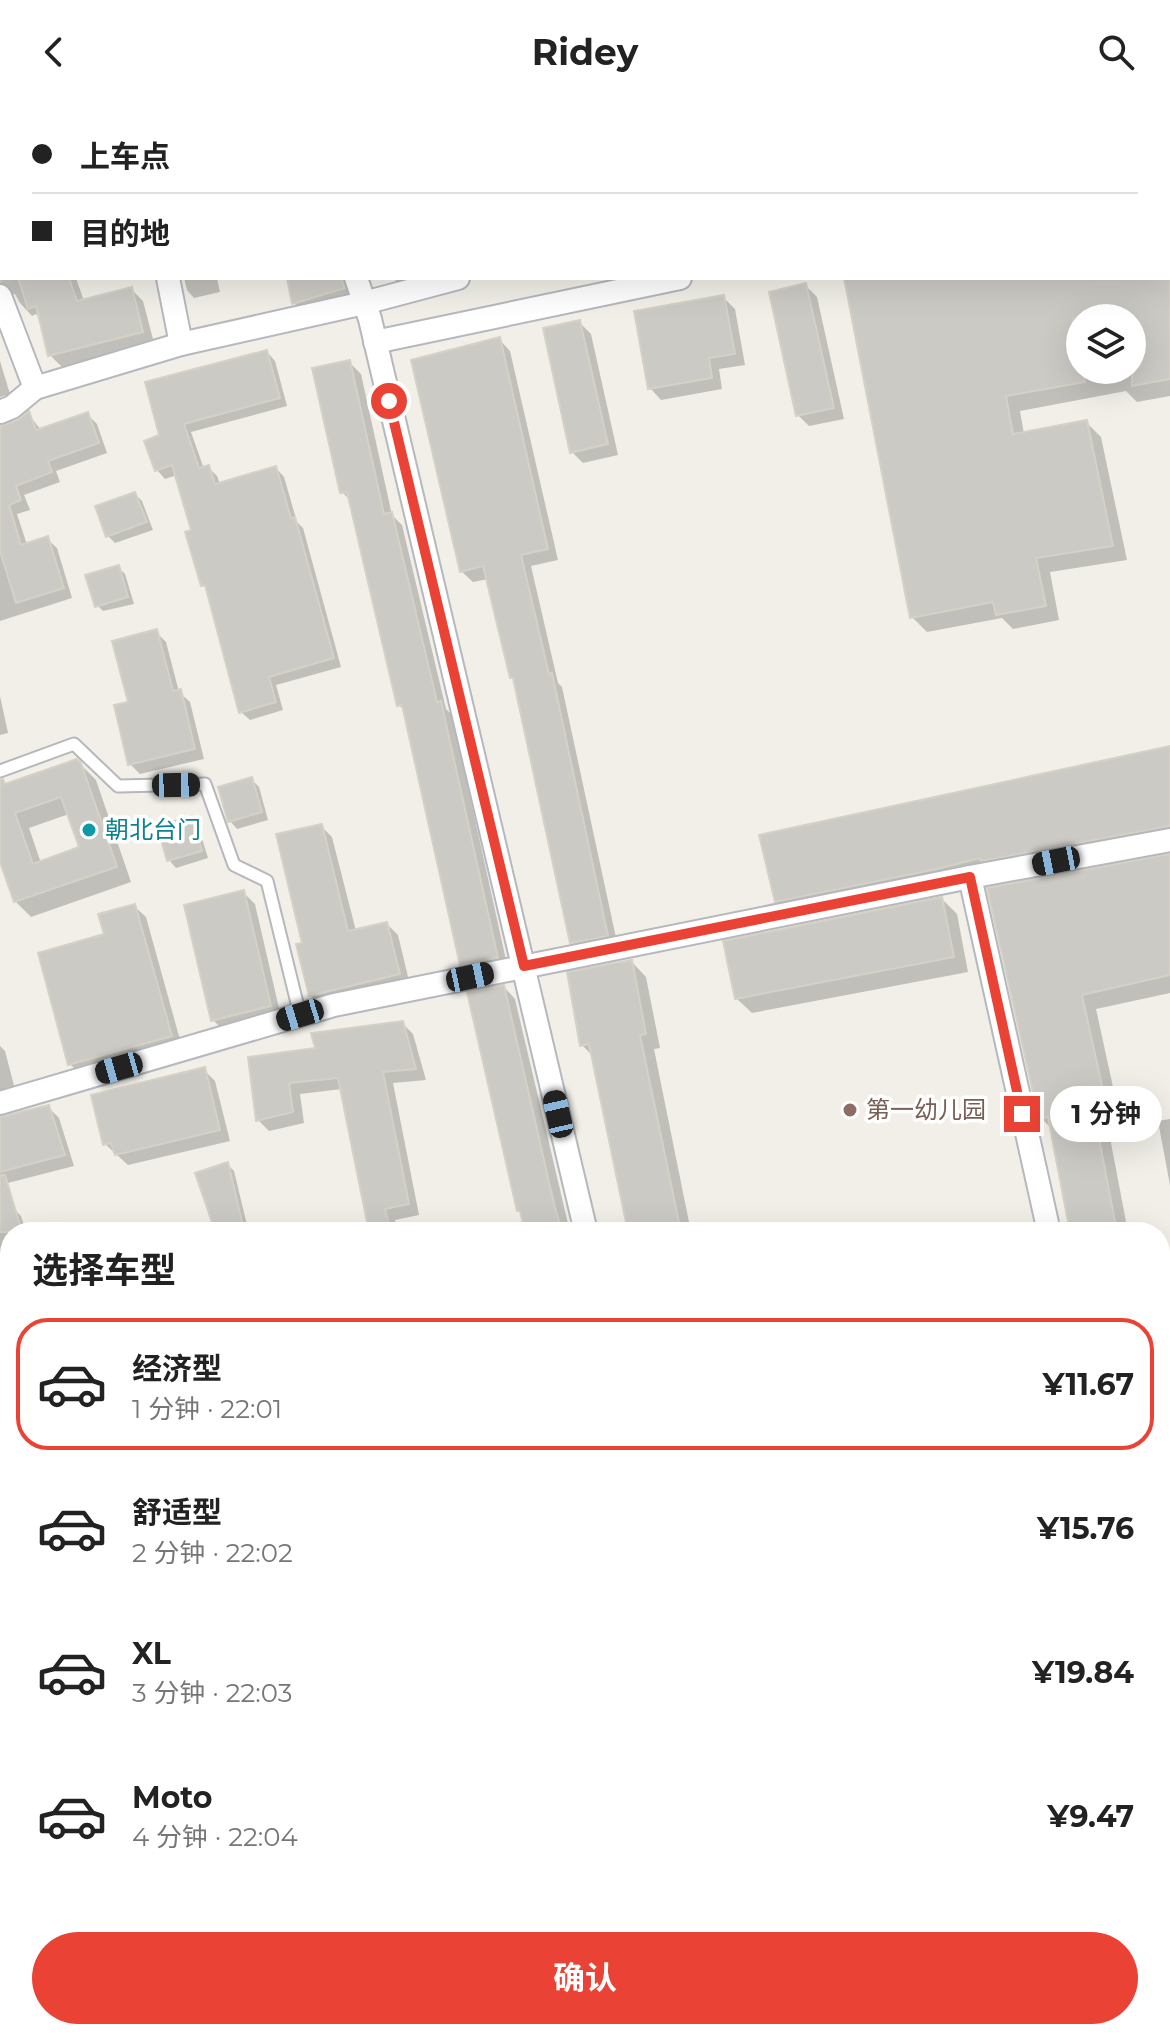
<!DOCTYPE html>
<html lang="zh">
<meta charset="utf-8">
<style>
body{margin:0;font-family:Montserrat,"Noto Sans SC",sans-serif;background:#f6f6f6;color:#222;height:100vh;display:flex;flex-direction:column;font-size:30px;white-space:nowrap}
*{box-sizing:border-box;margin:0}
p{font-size:26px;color:#767676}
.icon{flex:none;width:44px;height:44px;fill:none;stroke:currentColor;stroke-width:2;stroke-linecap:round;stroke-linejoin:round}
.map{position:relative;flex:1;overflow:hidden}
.side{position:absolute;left:0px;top:1118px;width:1170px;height:818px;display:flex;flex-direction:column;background:#fff;border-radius:32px 32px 0 0;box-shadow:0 8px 32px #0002}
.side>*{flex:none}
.top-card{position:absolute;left:0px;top:0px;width:1170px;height:176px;box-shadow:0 8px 32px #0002;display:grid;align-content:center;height:176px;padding:0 32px;background:#fff}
.buttons{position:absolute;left:1066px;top:200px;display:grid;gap:16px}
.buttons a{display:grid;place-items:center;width:80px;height:80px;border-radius:50%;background:#fff;box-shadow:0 8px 32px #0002;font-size:40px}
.end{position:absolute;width:36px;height:36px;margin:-18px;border:10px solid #ea4335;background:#fff;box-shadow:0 0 0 4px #fff}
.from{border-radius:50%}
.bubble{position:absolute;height:56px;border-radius:28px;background:#fff;box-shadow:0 8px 32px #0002;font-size:26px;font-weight:700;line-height:56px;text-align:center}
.car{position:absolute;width:24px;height:48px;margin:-24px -12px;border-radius:10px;box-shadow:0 0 6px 2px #0007;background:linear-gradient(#222 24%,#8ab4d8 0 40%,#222 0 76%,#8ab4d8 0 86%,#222 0)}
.top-card b{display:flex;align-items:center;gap:28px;height:76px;font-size:30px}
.top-card b+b{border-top:2px solid #e0e0e0}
.top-card i{width:20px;height:20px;background:#222}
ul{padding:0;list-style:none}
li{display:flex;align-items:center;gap:24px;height:132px;margin:0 16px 12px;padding:0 16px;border:4px solid transparent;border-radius:32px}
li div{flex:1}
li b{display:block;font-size:30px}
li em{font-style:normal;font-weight:700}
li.active{border-color:#ea4335}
li>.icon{width:72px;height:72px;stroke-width:1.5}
h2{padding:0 32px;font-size:36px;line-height:96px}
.action{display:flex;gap:16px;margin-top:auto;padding:16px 32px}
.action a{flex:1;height:92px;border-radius:48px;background:#ea4335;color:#fff;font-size:32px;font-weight:700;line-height:92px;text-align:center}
header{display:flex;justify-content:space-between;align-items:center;height:104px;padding:0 32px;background:#fff;font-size:36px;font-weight:700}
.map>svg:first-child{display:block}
.shadow{fill:#0003;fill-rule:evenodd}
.building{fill:#cccac5;stroke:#d6d1c6;stroke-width:2;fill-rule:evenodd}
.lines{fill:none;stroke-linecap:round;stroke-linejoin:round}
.lane-casing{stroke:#b5b8bc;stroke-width:15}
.street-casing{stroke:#b5b8bc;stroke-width:26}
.secondary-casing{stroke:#b6babf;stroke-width:36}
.lane{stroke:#fff;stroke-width:11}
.street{stroke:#fff;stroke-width:22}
.secondary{stroke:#fff;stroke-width:32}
.route{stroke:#ea4335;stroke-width:10}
.culture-dot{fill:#0f9aa8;stroke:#fff;stroke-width:3}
.education-dot{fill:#8d6e63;stroke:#fff;stroke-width:3}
.labels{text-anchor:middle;stroke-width:7;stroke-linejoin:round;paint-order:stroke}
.culture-label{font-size:24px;fill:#0d838f;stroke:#fff;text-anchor:start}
.education-label{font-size:24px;fill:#785e54;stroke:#fff;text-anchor:start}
</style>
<header><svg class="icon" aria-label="back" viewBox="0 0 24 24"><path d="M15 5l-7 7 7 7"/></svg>Ridey<svg class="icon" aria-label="search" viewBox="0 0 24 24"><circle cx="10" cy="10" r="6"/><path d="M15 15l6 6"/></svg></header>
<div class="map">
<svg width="1170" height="1935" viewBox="0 0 1170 1935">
<rect width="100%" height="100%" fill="#f1efe8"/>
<g class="shadow">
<path d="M35 0H96V2H28Z"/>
<path d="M222 0H278L279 2H223Z"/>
<path d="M520 0H768V2H521Z"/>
<path d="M861 0H1126L1127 2H850Z"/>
<path d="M2 17V174H76L84 197 131 185 143 197 154 239 62 263 50 251 41 215 36 210 32 212 20 199 15 190 6 191 0 199Z"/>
<path d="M1170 131V292L1137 298 1126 287 1020 307 1024 330 1086 318 1101 333 1127 456 1050 468 1059 516 1013 525 1002 514 927 528 912 513 846 174H1168ZM1080 214H1132V266H1080Z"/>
<path d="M184 174H217L220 188 194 194 187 186Z"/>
<path d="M289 174H346L352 202 309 214 294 199Z"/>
<path d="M393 174H438L405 187Z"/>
<path d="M806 182 817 193 844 315 809 322 798 311Z"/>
<path d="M724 194 735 205 745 261 719 265 722 285 661 296 650 284Z"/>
<path d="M579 218 591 230 618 351 583 359 572 348Z"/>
<path d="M499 235 510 247 558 456 531 462 558 579 562 583 618 843 584 850 572 838 516 578 512 573 488 475 473 478 461 467Z"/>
<path d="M267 248 275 257 287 302 191 328 204 365 209 364 217 372 220 380 276 364 284 373 297 418 303 424 341 563 276 581 283 606 250 616 241 608 208 486 203 481 193 428 177 371 165 375 157 366 162 332Z"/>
<path d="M0 257 10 290 0 293Z"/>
<path d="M349 258 361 270 392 411 402 421 446 605 452 611 508 865 474 872 462 860 406 608 399 601 351 397 342 388Z"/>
<path d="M87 310 97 320 107 349 56 367 60 378 24 391 30 406 17 410 27 441 47 435 57 444 72 494 0 517V322L6 323 29 311 41 326Z"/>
<path d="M135 390 142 397 153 426 115 439 108 432Z"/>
<path d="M118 463 125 470 134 500 103 507 96 500Z"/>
<path d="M156 528 166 538 179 588 190 598 204 655 140 670 130 660 131 599Z"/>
<path d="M0 592 8 629 0 631Z"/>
<path d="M1170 644V739L791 812 776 797Z"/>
<path d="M77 657 96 676 131 778 31 813 15 797 0 750V683ZM69 710 81 745 41 759 29 724Z"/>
<path d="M251 675 259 683 268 716 237 725 230 717Z"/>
<path d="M191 714 198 722 208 754 176 764 169 756Z"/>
<path d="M321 722 332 733 356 827 387 820 398 831 410 881 322 903 310 891 304 840Z"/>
<path d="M1170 752V889L1096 905 1120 1015 1107 1018 1128 1128H1072L1052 1025 1041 1014 989 786Z"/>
<path d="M244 789 255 800 281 913 224 927 213 916Z"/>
<path d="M942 795 957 810 968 868 752 909 736 894Z"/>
<path d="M134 802 146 813 182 943 81 971 70 960 106 832Z"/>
<path d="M632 858 646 873 660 944 654 945 691 1128H630L593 952 582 941Z"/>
<path d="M504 883 515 895 570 1128H527L523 1111 519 1106Z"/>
<path d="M402 919 413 930 426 976 393 979 419 1111 395 1116 398 1128H359L371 1125 342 985 300 990 304 1019 269 1027 258 1016 250 955 318 946Z"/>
<path d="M0 942 5 947 17 993 0 1001Z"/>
<path d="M204 966 215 977 230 1037 128 1061 105 1040Z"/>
<path d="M48 1003 59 1014 74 1062 0 1081V1014Z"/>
<path d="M1170 1015V1081L1158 1017Z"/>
<path d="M227 1060 234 1067 248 1125 240 1128 217 1126Z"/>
<path d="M14 1105 21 1112 26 1128H10V1191L0 1158V1109Z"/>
<path d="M1164 1226 1170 1232V1508L1160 1464V1227Z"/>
<path d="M10 1256V1323L0 1326V1259Z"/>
<path d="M10 1395V1432L1 1398Z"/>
<path d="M10 1497V1757L9 1753 0 1755V1500Z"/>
<path d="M1170 1662V1717L1165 1712 1160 1686V1664Z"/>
<path d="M1170 1767V1935H1145L1142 1926H1160V1770Z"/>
<path d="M0 1855 10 1887V1926H43L39 1935H0Z"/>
<path d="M62 1926H125L131 1935H70Z"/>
<path d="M819 1926H880L882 1935H821Z"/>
<path d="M934 1926H980L982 1935H936Z"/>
<path d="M1031 1926H1086L1089 1935H1033Z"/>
<path d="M281 1927 289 1935H250Z"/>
</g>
<g class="building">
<path d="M18 174H69L77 197 132 183 143 228 48 252 36 202 28 205Z"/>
<path d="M287 174H342L345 184 292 200Z"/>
<path d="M844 174H1170V275L1132 282V214H1073L1080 266H1083L1085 278 1006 292 1013 330 1087 316 1113 442 1036 454 1046 502 996 511 993 498 910 514Z"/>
<path d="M806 179 834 304 796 312 769 188Z"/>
<path d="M724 191 735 250 709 254 712 274 648 285 634 207Z"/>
<path d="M580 216 608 340 570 349 543 224Z"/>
<path d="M500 233 548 445 521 451 549 570 552 569 608 832 570 839 513 574H510L483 462 460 468 411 256Z"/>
<path d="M267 246 280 294 184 320 199 364 209 361 215 380 276 362 291 414 295 413 334 554 269 573 276 598 239 609 205 481 201 482 185 428 191 426 172 361 155 367 144 337 159 331 145 278Z"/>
<path d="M350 256 384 410 392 408 437 598 441 597 498 854 460 861 402 601 397 602 347 388 340 389 312 264Z"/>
<path d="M29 307 36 326 88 308 99 339 48 357 52 368 16 382 21 396 9 401 21 441 48 432 64 484 16 499 0 447V322L18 316Z"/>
<path d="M135 388 147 418 106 433 95 402Z"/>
<path d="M119 461 128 493 95 503 85 471Z"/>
<path d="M157 525 173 587 181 585 195 645 128 661 114 601 128 598 112 537Z"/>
<path d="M1170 642V722L981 757 980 754 937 765 775 798 759 731Z"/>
<path d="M77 655 81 659 117 763 14 798 0 758V676L3 675 5 680ZM61 693 79 743 33 760 15 709Z"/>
<path d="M252 673 262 708 228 718 218 683Z"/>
<path d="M192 712 202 747 167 757 157 722Z"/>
<path d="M322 720 348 827 387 818 400 870 309 892 296 840 302 839 276 730Z"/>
<path d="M1170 750V871L1082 891 1106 1000 1093 1003 1117 1128H1070L1048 1013 1039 1015 987 784Z"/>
<path d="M244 786 271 902 211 917 184 801Z"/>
<path d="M942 793 954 853 735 895 723 837Z"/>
<path d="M135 800 172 932 68 961 38 849 104 830 98 810Z"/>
<path d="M632 856 646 930 640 931 681 1128H628L589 940 580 942 567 868Z"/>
<path d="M504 881 554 1100 562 1128H525L520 1107H517L467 888Z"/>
<path d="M403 917 416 965 383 968 409 1100 385 1105 391 1128H369L338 974 289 979 293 1008 256 1017 248 953 315 944 311 929Z"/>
<path d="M205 963 220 1026 115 1051 111 1039 103 1041 91 991Z"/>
<path d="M49 1001 65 1051 0 1068V1013Z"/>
<path d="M228 1058 242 1118 215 1127 195 1069Z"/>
<path d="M0 1071H5L22 1128H0Z"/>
</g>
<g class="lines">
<g class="lane-casing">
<path id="lane" d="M0 667 74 640 118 682 205 680 234 761 267 777 300 911"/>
</g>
<g class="street-casing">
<g id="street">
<path d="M121 0 122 2"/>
<path d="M301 0V2"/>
<path d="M389 2 398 0"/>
<path d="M1168 12H1170"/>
<path d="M1168 78 1170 77"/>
<path d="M168 174 181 240"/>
<path d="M356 174 370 215 586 1128"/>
<path d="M0 192 35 284 181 240 364 199 458 174"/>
<path d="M375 238 680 174"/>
<path d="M0 308 12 303 35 284"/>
<path d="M970 773 1049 1128"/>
<path d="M0 999 334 901 970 773 1170 736"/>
<path d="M1160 1194 1170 1192"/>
<path d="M0 1785 10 1822"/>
<path d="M42 1926 45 1935"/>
<path d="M768 1926 770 1935"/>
<path d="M1098 1926V1935"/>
</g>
</g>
<g class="secondary-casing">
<g id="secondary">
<path d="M1160 1614 1170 1611"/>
<path d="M0 1811 10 1808"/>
</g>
</g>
<use href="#lane" class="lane"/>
<use href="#street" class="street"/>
<use href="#secondary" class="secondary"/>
</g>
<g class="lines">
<path class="route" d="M389 297 524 862 970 773 1022 1010"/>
</g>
<circle class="culture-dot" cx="89" cy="726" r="8"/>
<circle class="education-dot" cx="850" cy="1006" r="8"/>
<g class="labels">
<g class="culture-label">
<text x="105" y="734">朝北台门</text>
</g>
<g class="education-label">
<text x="866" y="1014">第一幼儿园</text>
</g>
</g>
</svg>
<div class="buttons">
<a><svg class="icon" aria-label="layers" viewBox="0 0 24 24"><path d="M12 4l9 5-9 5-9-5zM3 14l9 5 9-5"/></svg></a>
</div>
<i class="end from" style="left:389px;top:297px"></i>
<i class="end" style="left:1022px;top:1010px"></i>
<div class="bubble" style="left:1050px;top:982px;width:112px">1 分钟</div>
<i class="car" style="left:176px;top:681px;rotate:89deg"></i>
<i class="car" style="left:1056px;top:757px;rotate:259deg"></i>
<i class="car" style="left:470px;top:873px;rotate:78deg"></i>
<i class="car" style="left:300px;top:911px;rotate:253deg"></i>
<i class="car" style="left:119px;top:964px;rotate:254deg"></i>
<i class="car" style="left:558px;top:1010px;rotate:347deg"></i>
<div class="top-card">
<b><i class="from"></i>上车点</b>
<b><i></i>目的地</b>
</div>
<section class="side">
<h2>选择车型</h2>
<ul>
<li class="active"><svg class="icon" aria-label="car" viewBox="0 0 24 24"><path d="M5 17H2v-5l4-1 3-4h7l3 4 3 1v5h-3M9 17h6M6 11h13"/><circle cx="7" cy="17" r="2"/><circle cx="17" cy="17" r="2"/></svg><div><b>经济型</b><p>1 分钟 · 22:01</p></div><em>¥11.67</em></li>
<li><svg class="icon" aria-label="car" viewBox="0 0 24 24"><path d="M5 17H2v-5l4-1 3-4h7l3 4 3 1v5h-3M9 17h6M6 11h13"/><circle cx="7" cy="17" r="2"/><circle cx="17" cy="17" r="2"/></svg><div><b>舒适型</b><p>2 分钟 · 22:02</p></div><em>¥15.76</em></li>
<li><svg class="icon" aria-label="car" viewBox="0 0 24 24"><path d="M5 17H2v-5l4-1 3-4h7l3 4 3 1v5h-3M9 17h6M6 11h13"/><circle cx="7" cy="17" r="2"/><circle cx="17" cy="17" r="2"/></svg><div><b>XL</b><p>3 分钟 · 22:03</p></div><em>¥19.84</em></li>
<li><svg class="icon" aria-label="car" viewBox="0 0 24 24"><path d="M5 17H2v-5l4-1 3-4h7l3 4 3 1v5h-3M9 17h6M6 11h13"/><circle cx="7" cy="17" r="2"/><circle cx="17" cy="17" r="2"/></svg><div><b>Moto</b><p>4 分钟 · 22:04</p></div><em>¥9.47</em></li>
</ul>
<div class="action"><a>确认</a></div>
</section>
</div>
